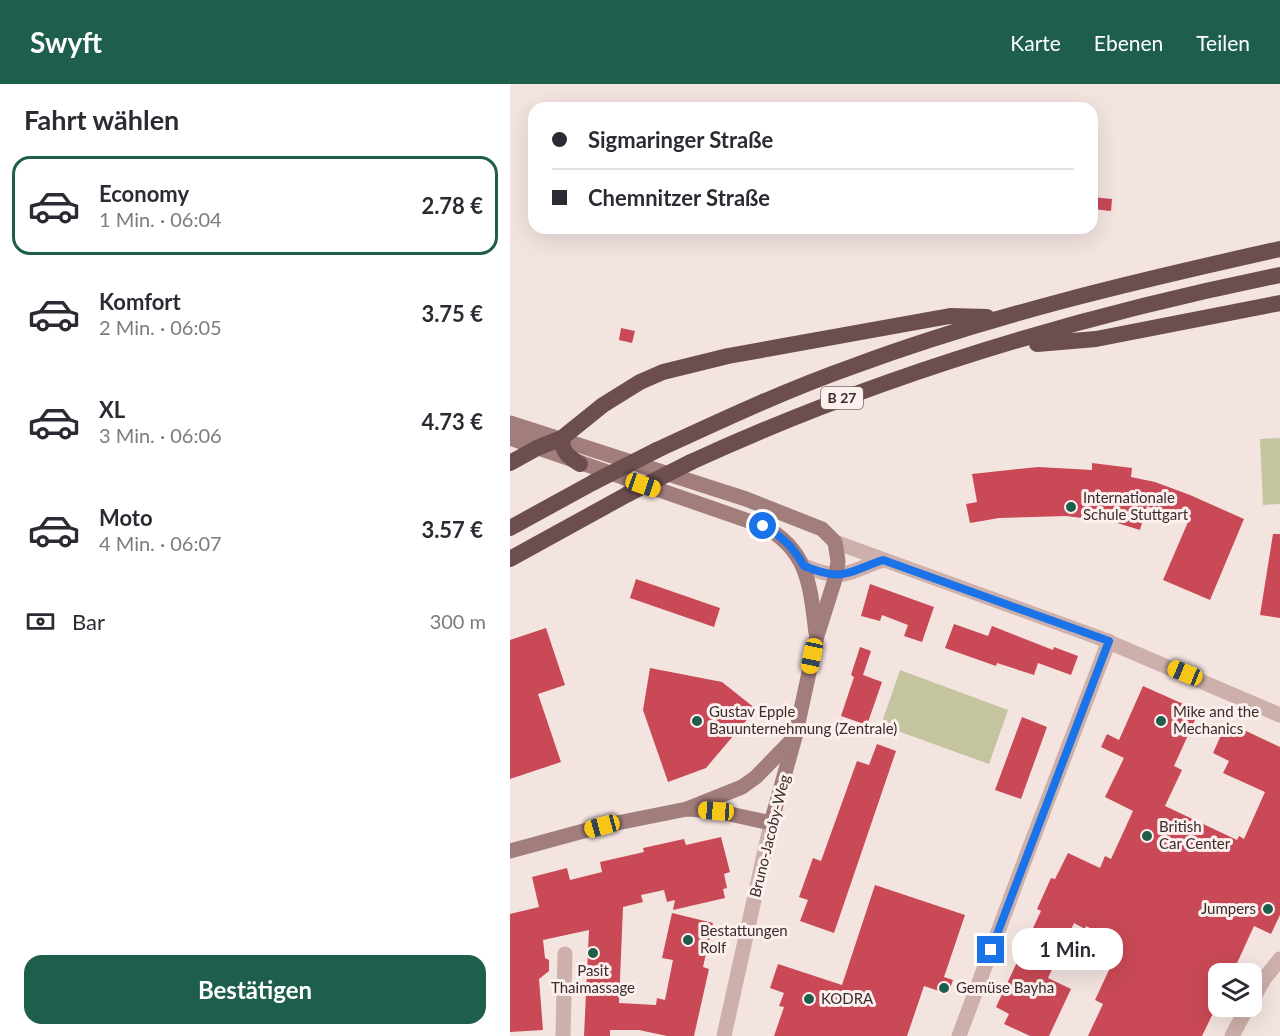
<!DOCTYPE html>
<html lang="de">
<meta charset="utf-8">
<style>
body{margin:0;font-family:Lato,sans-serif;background:#f2f2f3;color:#2b2b33;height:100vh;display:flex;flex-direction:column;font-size:22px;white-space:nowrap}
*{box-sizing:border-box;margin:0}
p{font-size:20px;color:#7c7c81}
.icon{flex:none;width:33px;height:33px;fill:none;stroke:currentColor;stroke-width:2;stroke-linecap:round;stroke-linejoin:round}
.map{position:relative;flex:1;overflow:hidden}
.sheet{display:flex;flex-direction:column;background:#fff;width:510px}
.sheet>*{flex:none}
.top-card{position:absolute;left:18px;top:18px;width:570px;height:132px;border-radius:18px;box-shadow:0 6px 24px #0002;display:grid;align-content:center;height:132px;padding:0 24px;background:#fff}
.buttons{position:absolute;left:698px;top:879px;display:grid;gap:12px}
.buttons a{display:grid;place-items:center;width:54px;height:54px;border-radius:12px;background:#fff;box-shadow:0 6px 24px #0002;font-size:30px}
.end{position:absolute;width:27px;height:27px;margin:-14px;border:8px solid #1a73e8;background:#fff;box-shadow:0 0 0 3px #fff}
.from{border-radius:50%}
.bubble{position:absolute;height:42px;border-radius:18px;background:#fff;box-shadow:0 6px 24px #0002;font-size:20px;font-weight:700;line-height:42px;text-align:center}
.car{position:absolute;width:18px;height:36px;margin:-18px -9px;border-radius:8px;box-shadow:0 0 4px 2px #0007;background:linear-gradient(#f5c518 24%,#345 0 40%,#f5c518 0 76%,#345 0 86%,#f5c518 0)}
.top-card b{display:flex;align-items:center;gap:21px;height:57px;font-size:22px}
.top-card b+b{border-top:2px solid #e1e1e2}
.top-card i{width:15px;height:15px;background:#2b2b33}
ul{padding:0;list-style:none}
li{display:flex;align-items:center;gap:18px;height:99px;margin:0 12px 9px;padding:0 12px;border:3px solid transparent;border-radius:18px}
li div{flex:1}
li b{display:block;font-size:22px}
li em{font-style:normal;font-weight:700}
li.current{border-color:#1e5e4d}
li>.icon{width:54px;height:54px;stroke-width:1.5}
h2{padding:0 24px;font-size:27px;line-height:72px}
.pay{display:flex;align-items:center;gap:15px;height:66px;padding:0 24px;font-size:22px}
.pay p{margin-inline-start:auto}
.primary-button{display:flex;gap:12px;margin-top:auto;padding:12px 24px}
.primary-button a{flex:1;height:69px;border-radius:18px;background:#1e5e4d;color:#fff;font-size:24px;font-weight:700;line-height:69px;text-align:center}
header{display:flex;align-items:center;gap:36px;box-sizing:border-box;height:84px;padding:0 30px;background:#1e5e4d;color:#fff}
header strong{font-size:28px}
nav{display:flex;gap:33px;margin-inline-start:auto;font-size:21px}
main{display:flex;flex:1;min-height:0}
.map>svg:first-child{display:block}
.green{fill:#c4c49f}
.building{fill:#c94956}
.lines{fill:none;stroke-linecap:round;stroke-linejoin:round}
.minor{stroke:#cdafab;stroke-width:15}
.tertiary{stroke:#cdafab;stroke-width:15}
.secondary{stroke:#a17d7c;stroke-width:15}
.trunk{stroke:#6c4e4f;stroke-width:16}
.trunk-bridge{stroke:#6c4e4f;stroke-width:16}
.route{stroke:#1a73e8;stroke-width:8}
.poi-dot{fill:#1e5e4d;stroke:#fbf0ed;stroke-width:2}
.labels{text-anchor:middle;stroke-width:6;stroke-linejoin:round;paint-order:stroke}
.shield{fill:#fbf0ed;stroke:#756665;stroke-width:1.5}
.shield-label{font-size:14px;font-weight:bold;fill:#3b2b2b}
.poi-label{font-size:15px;fill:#3b2b2b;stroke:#fbf0ed;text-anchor:start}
.street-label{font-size:15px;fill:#3b2b2b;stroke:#fbf0ed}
</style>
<header>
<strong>Swyft</strong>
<nav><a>Karte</a><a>Ebenen</a><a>Teilen</a></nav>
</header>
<main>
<section class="sheet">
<h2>Fahrt wählen</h2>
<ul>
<li class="current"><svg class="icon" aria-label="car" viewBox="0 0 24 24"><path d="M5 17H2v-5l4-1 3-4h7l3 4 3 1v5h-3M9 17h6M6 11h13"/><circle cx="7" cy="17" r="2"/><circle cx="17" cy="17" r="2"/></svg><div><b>Economy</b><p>1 Min. · 06:04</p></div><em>2.78 €</em></li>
<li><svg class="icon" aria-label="car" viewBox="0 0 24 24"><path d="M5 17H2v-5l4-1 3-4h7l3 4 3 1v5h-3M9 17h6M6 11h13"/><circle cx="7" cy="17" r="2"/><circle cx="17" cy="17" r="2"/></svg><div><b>Komfort</b><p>2 Min. · 06:05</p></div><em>3.75 €</em></li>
<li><svg class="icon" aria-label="car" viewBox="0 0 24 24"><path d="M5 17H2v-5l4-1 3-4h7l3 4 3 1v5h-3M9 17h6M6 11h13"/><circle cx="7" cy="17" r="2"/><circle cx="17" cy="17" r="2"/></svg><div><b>XL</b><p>3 Min. · 06:06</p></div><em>4.73 €</em></li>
<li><svg class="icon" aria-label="car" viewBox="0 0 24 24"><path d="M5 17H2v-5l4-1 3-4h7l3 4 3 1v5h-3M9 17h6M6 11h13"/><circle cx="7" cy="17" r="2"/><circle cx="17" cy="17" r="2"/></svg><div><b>Moto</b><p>4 Min. · 06:07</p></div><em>3.57 €</em></li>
</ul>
<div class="pay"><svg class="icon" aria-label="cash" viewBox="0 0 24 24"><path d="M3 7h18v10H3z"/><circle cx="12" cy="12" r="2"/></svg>Bar<p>300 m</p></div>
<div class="primary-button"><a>Bestätigen</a></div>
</section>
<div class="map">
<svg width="770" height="952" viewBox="0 0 770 952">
<rect width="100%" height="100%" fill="#f4e4e0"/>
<g class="green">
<path d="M770 354V420L753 421 750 355Z"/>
<path d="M390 586 498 626 479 680 371 641Z"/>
</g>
<g class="building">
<path d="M582 113 602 115 601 127 582 125Z"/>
<path d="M111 244 125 247 122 259 109 256Z"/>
<path d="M582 379 622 384 621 393 645 398 680 411 734 435 700 516 653 496 678 438 637 422 630 446 604 438 556 432 489 434 460 439 456 420 467 418 462 390 528 383 582 386Z"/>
<path d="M763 450H770V534L750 531Z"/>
<path d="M126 495 210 524 204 543 120 514Z"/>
<path d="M360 500 424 523 412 558 394 552 398 541 372 531 370 537 351 532Z"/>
<path d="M444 540 478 552 482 542 543 566 544 563 568 572 561 591 528 579 524 591 487 579 486 582 435 564Z"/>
<path d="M36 544 55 601 28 610 51 678 0 695V556Z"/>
<path d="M350 563 361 567 353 591 372 598 357 641 331 632 344 593 341 591Z"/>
<path d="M140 584 212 598 246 625 196 684 158 698 133 626Z"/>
<path d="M633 602 689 627 664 682 672 686 655 722 727 756 729 752 734 755 755 708 713 689 719 677 703 669 717 638 770 663V831L761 850 744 842 722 890H708V919L692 952H578L593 920 585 916 606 871 593 865 598 853 576 842 575 845 564 839 538 894 561 905 539 952H520L494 940 499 930 486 923 531 827 527 825 541 794 545 795 558 769 590 784 595 772 601 775 623 727 595 713 614 674 591 663 597 650 609 656Z"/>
<path d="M512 633 537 643 511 715 485 706Z"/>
<path d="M367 660 386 667 324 849 290 837 298 816 289 813 303 774 311 777 347 677 359 681Z"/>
<path d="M211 753 220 788 214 790 217 804 213 805 215 814 163 826 165 816 157 818 154 806 131 811 133 818 113 823 109 919 146 921 147 914 155 916 163 876 152 874 162 829 203 839 193 883 199 885 184 952H157L129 946H100V952H74L79 846 33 856 35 874 39 876V887L29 895 33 946 0 948V830L29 823 22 793 57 784 60 796 92 788 90 778 134 768 133 764 174 755 176 761Z"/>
<path d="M365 801 455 831 434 893 443 896 438 910 414 902 397 952H264L274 923 269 922 274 909 260 904 268 880 332 901Z"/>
</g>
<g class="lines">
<g class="minor">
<path d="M741 918 754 895 770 875"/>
<path d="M53 952 55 870"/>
<path d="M214 952 261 739"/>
<path d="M449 952 514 778 599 557"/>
<path d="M722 952 738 922"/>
</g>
<g class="tertiary">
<path d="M325 458 587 553 770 631"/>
<path d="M294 482C334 498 335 489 373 476"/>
</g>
<g class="secondary">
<path d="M0 339 236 415 312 445 325 458 328 477 326 492 307 552 285 653 261 739 206 727 177 725"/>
<path d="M0 354 253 442C299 466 300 503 306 549"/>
<path d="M0 767 92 742 177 725 232 703 246 693 283 655"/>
</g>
<g class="trunk">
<path d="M527 260 586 255 770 219"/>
<path d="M52 354C52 369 59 373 70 380"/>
<path d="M147 366C212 336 276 306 344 282 482 231 626 197 770 165"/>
<path d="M181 378C368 292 568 232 770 191"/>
<path d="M0 379 27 364 52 354 93 321 130 298 153 288 218 272 440 232 477 233"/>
<path d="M0 444 84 398"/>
<path d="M0 475 118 410"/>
</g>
<g class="trunk-bridge">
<path d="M84 398 147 366"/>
<path d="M118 410 181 378"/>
</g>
</g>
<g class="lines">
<path class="route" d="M253 442C272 452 283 463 294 482 334 498 335 489 373 476L599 557 481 866"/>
</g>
<g class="poi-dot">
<circle cx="561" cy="423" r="6"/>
<circle cx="187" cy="637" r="6"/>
<circle cx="651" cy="637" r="6"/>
<circle cx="637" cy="752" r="6"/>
<circle cx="758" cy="825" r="6"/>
<circle cx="178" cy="856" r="6"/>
<circle cx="83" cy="869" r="6"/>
<circle cx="434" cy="904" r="6"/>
<circle cx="299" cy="915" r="6"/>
</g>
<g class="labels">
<rect class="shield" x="311" y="303" width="42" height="22" rx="4.5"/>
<g class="shield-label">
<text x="332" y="319">B 27</text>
</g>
<g class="poi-label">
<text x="573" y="419">Internationale<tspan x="573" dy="17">Schule Stuttgart</tspan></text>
<text x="199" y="633">Gustav Epple<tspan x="199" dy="17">Bauunternehmung (Zentrale)</tspan></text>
<text x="663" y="633">Mike and the<tspan x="663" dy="17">Mechanics</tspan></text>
<text x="649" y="748">British<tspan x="649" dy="17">Car Center</tspan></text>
<text x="746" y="830" text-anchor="end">Jumpers</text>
<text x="190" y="852">Bestattungen<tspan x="190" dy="17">Rolf</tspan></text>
<text x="83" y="892" text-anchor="middle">Pasit<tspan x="83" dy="17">Thaimassage</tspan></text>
<text x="446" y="909">Gemüse Bayha</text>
<text x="311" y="920">KODRA</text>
</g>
<g class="street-label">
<text transform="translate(260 752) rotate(-76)" y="5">Bruno-Jacoby-Weg</text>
</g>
</g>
</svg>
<div class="buttons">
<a><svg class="icon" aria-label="layers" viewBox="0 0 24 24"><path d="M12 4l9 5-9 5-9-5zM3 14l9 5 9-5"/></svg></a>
</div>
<i class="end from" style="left:253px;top:442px"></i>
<i class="end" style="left:481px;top:866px"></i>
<div class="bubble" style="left:502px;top:844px;width:111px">1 Min.</div>
<i class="car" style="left:133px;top:401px;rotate:109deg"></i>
<i class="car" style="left:302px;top:572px;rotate:192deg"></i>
<i class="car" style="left:675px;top:589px;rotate:292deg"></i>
<i class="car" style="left:206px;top:727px;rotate:274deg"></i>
<i class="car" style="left:92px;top:742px;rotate:255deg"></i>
<div class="top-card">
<b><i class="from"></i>Sigmaringer Straße</b>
<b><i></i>Chemnitzer Straße</b>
</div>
</div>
</main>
